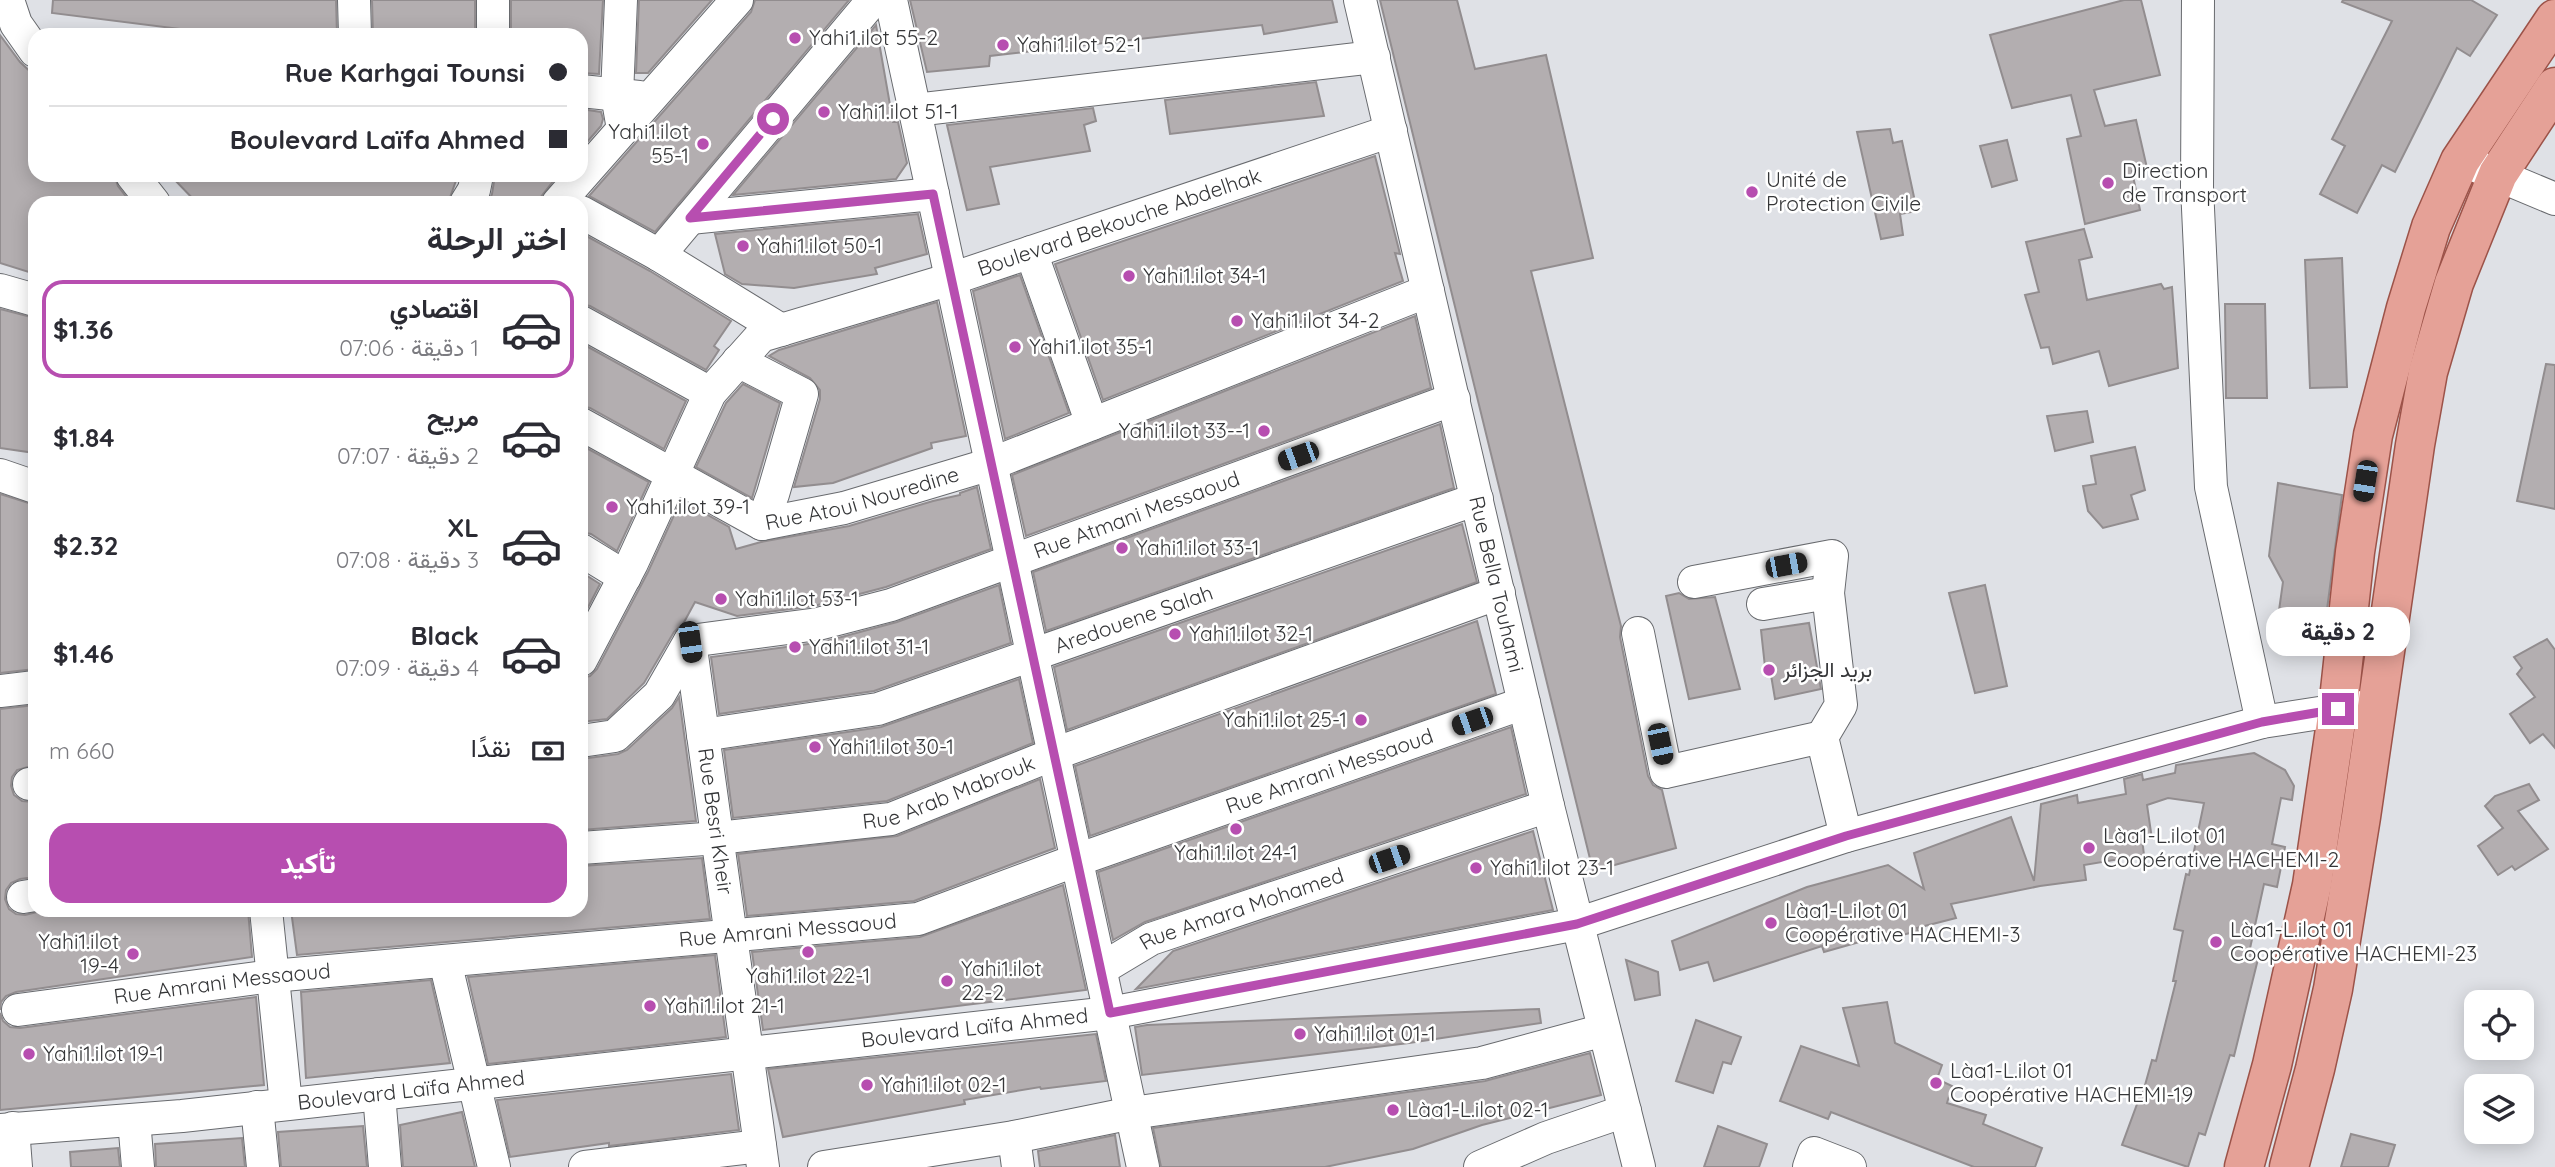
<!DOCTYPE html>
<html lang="ar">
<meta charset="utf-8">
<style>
body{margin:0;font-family:Quicksand,Vazirmatn,sans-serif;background:#f2f2f3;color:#2b2b33;direction:rtl;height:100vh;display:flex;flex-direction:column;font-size:26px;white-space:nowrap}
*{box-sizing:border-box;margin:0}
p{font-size:23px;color:#7c7c81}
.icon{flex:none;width:38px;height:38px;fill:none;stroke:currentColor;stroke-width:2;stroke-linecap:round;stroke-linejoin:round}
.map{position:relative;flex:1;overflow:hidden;direction:ltr}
.details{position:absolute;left:28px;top:196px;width:560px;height:721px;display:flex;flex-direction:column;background:#fff;border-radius:21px;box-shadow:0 4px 18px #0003;direction:rtl}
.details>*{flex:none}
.top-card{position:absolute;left:28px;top:28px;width:560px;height:154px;border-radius:21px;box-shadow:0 4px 18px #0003;direction:rtl;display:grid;align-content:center;height:154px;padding:0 21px;background:#fff}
.tools{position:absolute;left:2464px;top:990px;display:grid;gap:14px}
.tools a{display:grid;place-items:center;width:70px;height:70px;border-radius:14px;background:#fff;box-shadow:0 4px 18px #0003;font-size:35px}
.end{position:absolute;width:32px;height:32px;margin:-16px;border:9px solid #b74eb0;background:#fff;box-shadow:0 0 0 4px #fff}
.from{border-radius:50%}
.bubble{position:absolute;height:49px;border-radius:21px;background:#fff;box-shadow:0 4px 18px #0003;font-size:23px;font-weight:800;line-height:49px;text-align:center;direction:rtl}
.car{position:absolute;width:21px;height:42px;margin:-21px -10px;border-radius:9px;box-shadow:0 0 5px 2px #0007;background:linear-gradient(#222 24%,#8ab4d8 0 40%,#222 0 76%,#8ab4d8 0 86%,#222 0)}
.top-card b{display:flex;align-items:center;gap:24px;height:66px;font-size:26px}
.top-card b+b{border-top:2px solid #e1e1e2}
.top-card i{width:18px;height:18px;background:#2b2b33}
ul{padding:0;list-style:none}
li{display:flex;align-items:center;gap:21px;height:98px;margin:0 14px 10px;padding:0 7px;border:4px solid transparent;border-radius:21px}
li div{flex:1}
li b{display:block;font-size:26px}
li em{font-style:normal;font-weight:800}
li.current{border-color:#b74eb0}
li>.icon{width:63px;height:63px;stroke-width:1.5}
h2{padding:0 21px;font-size:32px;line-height:84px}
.pay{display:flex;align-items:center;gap:18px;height:77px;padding:0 21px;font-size:26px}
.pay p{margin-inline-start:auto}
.cta{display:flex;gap:14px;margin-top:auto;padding:14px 21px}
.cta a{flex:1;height:80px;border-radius:21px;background:#b74eb0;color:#fff;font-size:28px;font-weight:800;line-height:80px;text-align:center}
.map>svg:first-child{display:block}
.building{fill:#b3aeb0;stroke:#928d8f;stroke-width:2}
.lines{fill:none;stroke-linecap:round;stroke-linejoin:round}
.minor-casing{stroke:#686a6e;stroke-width:34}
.major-casing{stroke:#9c5349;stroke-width:41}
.minor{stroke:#fff;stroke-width:32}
.major{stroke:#e5a197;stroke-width:38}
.route{stroke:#b74eb0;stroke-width:9}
.poi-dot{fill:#b74eb0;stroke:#fff;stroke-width:2.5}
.labels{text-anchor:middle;stroke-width:5;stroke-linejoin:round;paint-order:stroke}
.poi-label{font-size:21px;fill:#353638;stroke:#fff;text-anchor:start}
.street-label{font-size:21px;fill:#353638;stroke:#fff}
</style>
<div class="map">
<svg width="2555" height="1167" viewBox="0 0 2555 1167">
<rect width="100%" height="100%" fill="#dfe1e6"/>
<g class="building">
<path d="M53 0H336L337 35H228L52 13Z"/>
<path d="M372 0H475V35H373Z"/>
<path d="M511 0H603L599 74 581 73V35H511Z"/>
<path d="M639 0H712L648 73H636Z"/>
<path d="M755 0H849L655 232 589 196 751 12Z"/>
<path d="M910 0H1332L1337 22 1264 34 1262 25 990 56 989 66 927 72Z"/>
<path d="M1380 0H1457L1475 69 1546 55 1593 258 1531 271 1621 626 1620 637 1648 776 1653 785 1662 790 1676 848 1593 871Z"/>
<path d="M2124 0H2141L2160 75 2094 90 2105 126 2136 120 2147 168 2132 171 2140 210 2085 224 2067 139 2081 136 2071 95 2012 108 1990 35Z"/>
<path d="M2343 0H2471L2497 15 2470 56 2457 48 2395 172 2382 165 2357 213 2320 194 2345 146 2332 139 2392 21 2342 2Z"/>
<path d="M876 25 893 122H898L907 163 896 179 733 195Z"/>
<path d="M0 35 20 62 35 76V175H114L118 186 131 203H35V274L0 263Z"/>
<path d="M1316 82 1324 116 1170 134 1165 100Z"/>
<path d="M1093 108 1096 121 1084 125 1090 151 990 167 999 204 967 210 947 125Z"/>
<path d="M581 109 601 112 603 119 601 126 581 149Z"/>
<path d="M1890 129 1893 143 1902 141 1917 211 1900 214 1903 235 1881 239 1857 132Z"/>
<path d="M2007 140 2017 180 1992 187 1980 146Z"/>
<path d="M1375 156 1400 254 1395 253 1403 281 1103 400 1055 264Z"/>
<path d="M170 175H458L448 203H197Z"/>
<path d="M495 175H558L536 203H488L492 194Z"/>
<path d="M918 214 927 254 875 268 877 274 794 288 742 284 725 274 715 234Z"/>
<path d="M2084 229 2092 257 2079 260 2087 300 2161 284 2164 289 2172 287 2178 368 2109 386 2099 351 2053 364 2049 347 2041 348 2025 295 2039 292 2026 242Z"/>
<path d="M581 233 650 271 731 321 714 346 719 350 706 370 590 306 581 304Z"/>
<path d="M2342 258 2347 387 2310 388 2305 260Z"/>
<path d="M1020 275 1069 413 1005 439 973 291Z"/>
<path d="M937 302 966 436 931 443 932 448 833 483 794 487 820 399V390L810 378 769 356 779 350Z"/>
<path d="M2225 304H2265L2267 398H2226Z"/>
<path d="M0 309 35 318V453L0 448Z"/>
<path d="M1415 316 1431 388 1026 536 1012 475Z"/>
<path d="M581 343 686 401 664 449 590 408 581 406Z"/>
<path d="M2546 364 2555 365V509L2517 501Z"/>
<path d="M743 384 780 403 752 498 696 467 726 403Z"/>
<path d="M2087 411 2093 442 2055 451 2047 416Z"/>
<path d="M1440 424 1454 488 1046 631 1033 572Z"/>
<path d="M581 445 649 482 617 551 591 534 581 532Z"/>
<path d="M2135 447 2145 490 2131 495 2138 519 2103 528 2088 511 2083 486 2096 484 2091 456Z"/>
<path d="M2278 483 2342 495 2323 640 2276 632 2283 582 2269 556Z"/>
<path d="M977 487 991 549 886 587 814 606 737 616 695 602 683 624 674 632 644 683 607 719 581 722V678L590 676 597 669 648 572 681 500 729 527 736 549 761 542 849 526 933 501 960 495V493Z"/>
<path d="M0 494 35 505V669L0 673Z"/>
<path d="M1462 524 1477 582 1067 730 1054 667Z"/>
<path d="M581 572 600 584 581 621Z"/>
<path d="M999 585 1011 643 874 691 719 714 711 657 823 642 897 622Z"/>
<path d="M1985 585 2007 686 1975 693 1949 593Z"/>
<path d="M1679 593 1689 599 1715 597 1740 689 1689 699 1666 596Z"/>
<path d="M1477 621 1496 694 1090 836 1075 766Z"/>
<path d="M1809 623 1821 689 1775 699 1771 675 1766 676 1761 630Z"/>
<path d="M2547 639 2555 650V748L2543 734 2530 743 2510 714 2535 697 2517 674 2522 668 2514 657Z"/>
<path d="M1019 679 1033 743 887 801 733 818 724 750 881 727Z"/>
<path d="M679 697 696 821 581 830V759L618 754 627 750 672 708Z"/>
<path d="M35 705V765L17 770 12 777 11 786 14 795 22 801 35 802V877L20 879 11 883 6 890 5 899 9 909 16 914 25 915 45 910H248L252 957 16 992 6 996 1 1002 0 1010V709Z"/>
<path d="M1511 727 1526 794 1145 922 1113 940 1098 872Z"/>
<path d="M2254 753 2285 770 2294 786 2292 800 2281 798 2272 844 2285 847 2277 887 2264 884 2249 953 2259 955 2234 1056 2230 1055 2205 1135 2199 1133 2188 1167 2122 1145 2140 1096H2142L2152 1060 2156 1061 2176 981H2173L2183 931 2174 929 2186 874 2189 875 2204 803 2168 798 2147 805 2152 839H2142L2144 855 2084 865 2086 880 2040 886 1951 904 1956 918 1917 928 1918 931 1878 941 1877 937 1824 952 1822 946 1714 981 1708 962 1680 970 1672 941 1807 887 1888 865 1924 889 1914 853 2011 817 2034 881 2041 804 2077 795 2078 803 2126 794 2124 779 2142 774 2143 780 2175 773 2176 765Z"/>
<path d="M1040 779 1055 848 914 901 747 916 738 854 897 836Z"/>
<path d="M2529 784 2539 800 2518 811 2548 849 2515 870 2512 866 2498 875 2478 846 2503 828 2485 806 2495 796Z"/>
<path d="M1533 831 1553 910 1136 989 1173 951Z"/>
<path d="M702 858 710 919 297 955 291 910H581V866Z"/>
<path d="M1063 885 1086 990 763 1030 752 952 920 937Z"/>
<path d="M715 955 726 1037 488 1064 468 977Z"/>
<path d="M1626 960 1658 972 1660 995 1635 1000Z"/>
<path d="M431 980 450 1063 306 1078 301 992Z"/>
<path d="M256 997 264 1085 0 1110V1013L3 1021 10 1027 20 1028Z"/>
<path d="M1887 1002 1895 1043 1942 1065 1937 1079 1952 1086 1947 1103 1986 1115 1983 1124 2042 1148 2035 1167H1974L1831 1112 1828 1119 1780 1101 1801 1046 1859 1066 1843 1008Z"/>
<path d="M1539 1009 1541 1023 1409 1043 1142 1075 1135 1027 1147 1025Z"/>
<path d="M1696 1020 1741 1037 1731 1064 1723 1062 1713 1093 1676 1081Z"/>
<path d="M1096 1034 1106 1081 1041 1089 1040 1087 964 1100 965 1104 783 1137 768 1069Z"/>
<path d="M1590 1053 1601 1095 1482 1125 1413 1149 1325 1167H1161L1153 1128 1485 1081Z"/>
<path d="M731 1074 739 1130 609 1146V1143L510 1157 497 1100Z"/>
<path d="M462 1112 475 1167H403L400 1125Z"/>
<path d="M363 1126 367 1167H281L278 1132Z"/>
<path d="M1718 1126 1767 1144 1759 1167H1704Z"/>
<path d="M2351 1134 2395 1145 2388 1167H2341Z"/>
<path d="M1115 1135 1120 1167H1040L1038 1151Z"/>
<path d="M242 1138 245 1167H156L155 1144Z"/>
<path d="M118 1148 120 1167H71L70 1152Z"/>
</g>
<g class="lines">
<g class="minor-casing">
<g id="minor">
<path d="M8 0 16 24 35 51"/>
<path d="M354 0 355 35"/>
<path d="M621 0 617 95 623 129"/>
<path d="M891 0 1143 1167"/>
<path id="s1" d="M1360 0 1548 806 1639 1167"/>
<path d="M2198 0 2197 187 2211 487 2262 722"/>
<path d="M493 35V0"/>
<path d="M581 91 639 97"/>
<path d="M915 110 1374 57"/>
<path d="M2476 166 2555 199"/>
<path d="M132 175 154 203"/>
<path d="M466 203 474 190 477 175"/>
<path d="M558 203 737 0"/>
<path d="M581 212 659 255 781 330"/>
<path d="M690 218 933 194"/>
<path d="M1031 252 1092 424"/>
<path d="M659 255 873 0"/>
<path d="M0 290 35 300"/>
<path d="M581 322 710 393"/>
<path d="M738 361 802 394 773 494 762 524"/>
<path id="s2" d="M581 424 762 524 844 508 991 464 1428 291"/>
<path d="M0 475 35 487"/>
<path d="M581 550 625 577"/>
<path d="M1694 582 1832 556 1828 593 1841 705 1822 737"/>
<path d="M1763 604 1828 593"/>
<path d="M1638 633 1666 772 1822 737 1846 836"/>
<path id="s3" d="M690 641 763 1167"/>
<path id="s4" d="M581 660 632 563 710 393 761 336 951 279 1391 131"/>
<path d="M0 691 35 687"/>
<path id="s5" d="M703 735 878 709 1477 499"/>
<path id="s6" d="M581 741 615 736 659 695 690 641 818 624 891 605 1454 399"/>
<path d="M29 784 35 783"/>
<path id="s7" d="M581 848 718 838 891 819 1054 754 1499 593"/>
<path d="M23 897 35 895"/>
<path d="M266 910 286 1104"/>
<path d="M445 961 494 1167"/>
<path id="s8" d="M1101 969 1151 939 1548 806"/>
<path id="s9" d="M18 1010 272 976 918 919 1077 860 1524 703"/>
<path d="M379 1094 385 1167"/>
<path d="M257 1107 263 1167"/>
<path d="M134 1120 138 1167"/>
<path d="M13 1128 16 1167"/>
<path id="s10" d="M0 1130 182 1116 1110 1013 1577 924 1846 836 2262 722 2358 707"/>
<path d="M1014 1137 1018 1167"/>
<path d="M585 1167 760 1146"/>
<path d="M824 1167 1014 1137 1132 1113 1482 1063 1604 1030"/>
<path d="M1480 1167 1546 1138 1625 1111"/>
<path d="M1809 1167 1814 1153 1850 1167"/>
</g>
</g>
<g class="major-casing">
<g id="major">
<path d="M2244 1167 2272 1065 2312 885 2338 709 2355 552 2373 435 2406 308 2431 227 2460 161 2555 19"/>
<path d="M2289 1167 2315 1069 2333 989 2361 817 2415 445 2428 372 2454 283 2498 174 2555 87"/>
</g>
</g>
<use href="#minor" class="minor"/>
<use href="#major" class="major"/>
</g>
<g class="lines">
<path class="route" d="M773 119 690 218 933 194 1110 1013 1577 924 1846 836 2262 722 2338 709"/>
</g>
<g class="poi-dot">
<circle cx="795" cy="38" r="7"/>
<circle cx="1003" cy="45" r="7"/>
<circle cx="824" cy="112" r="7"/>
<circle cx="703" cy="144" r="7"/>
<circle cx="2108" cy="183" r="7"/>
<circle cx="1752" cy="192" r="7"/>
<circle cx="743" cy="246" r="7"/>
<circle cx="1129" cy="276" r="7"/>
<circle cx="1237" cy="321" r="7"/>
<circle cx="1015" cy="347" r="7"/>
<circle cx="1264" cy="431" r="7"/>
<circle cx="612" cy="507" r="7"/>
<circle cx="1122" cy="548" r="7"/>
<circle cx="721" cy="599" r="7"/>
<circle cx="1175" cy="634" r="7"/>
<circle cx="795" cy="647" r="7"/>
<circle cx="1769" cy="670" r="7"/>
<circle cx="1361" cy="720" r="7"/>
<circle cx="815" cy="747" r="7"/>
<circle cx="1236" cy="829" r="7"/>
<circle cx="2089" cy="848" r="7"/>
<circle cx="1476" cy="868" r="7"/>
<circle cx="1771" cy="923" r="7"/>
<circle cx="2216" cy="942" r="7"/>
<circle cx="808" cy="952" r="7"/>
<circle cx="133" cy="954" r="7"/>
<circle cx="947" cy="981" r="7"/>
<circle cx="650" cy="1006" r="7"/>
<circle cx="1300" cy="1034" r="7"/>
<circle cx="29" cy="1054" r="7"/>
<circle cx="1936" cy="1083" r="7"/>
<circle cx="867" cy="1085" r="7"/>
<circle cx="1393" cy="1110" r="7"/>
</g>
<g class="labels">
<g class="poi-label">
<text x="809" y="45">Yahi1.ilot 55-2</text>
<text x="1017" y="52">Yahi1.ilot 52-1</text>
<text x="838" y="119">Yahi1.ilot 51-1</text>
<text x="689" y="139" text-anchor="end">Yahi1.ilot<tspan x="689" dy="24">55-1</tspan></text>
<text x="2122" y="178">Direction<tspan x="2122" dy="24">de Transport</tspan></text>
<text x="1766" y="187">Unité de<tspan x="1766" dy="24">Protection Civile</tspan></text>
<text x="757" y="253">Yahi1.ilot 50-1</text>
<text x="1143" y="283">Yahi1.ilot 34-1</text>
<text x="1251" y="328">Yahi1.ilot 34-2</text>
<text x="1029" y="354">Yahi1.ilot 35-1</text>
<text x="1250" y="438" text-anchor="end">Yahi1.ilot 33--1</text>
<text x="626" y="514">Yahi1.ilot 39-1</text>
<text x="1136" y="555">Yahi1.ilot 33-1</text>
<text x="735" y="606">Yahi1.ilot 53-1</text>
<text x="1189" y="641">Yahi1.ilot 32-1</text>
<text x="809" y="654">Yahi1.ilot 31-1</text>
<text x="1783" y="677">بريد الجزائر</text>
<text x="1347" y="727" text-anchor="end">Yahi1.ilot 25-1</text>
<text x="829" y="754">Yahi1.ilot 30-1</text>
<text x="2103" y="843">Làa1-L.ilot 01<tspan x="2103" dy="24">Coopérative HACHEMI-2</tspan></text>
<text x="1236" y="860" text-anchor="middle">Yahi1.ilot 24-1</text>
<text x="1490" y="875">Yahi1.ilot 23-1</text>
<text x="1785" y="918">Làa1-L.ilot 01<tspan x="1785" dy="24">Coopérative HACHEMI-3</tspan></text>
<text x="2230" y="937">Làa1-L.ilot 01<tspan x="2230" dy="24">Coopérative HACHEMI-23</tspan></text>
<text x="119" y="949" text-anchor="end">Yahi1.ilot<tspan x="119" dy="24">19-4</tspan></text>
<text x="961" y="976">Yahi1.ilot<tspan x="961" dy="24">22-2</tspan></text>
<text x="808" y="983" text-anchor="middle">Yahi1.ilot 22-1</text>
<text x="664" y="1013">Yahi1.ilot 21-1</text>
<text x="1314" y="1041">Yahi1.ilot 01-1</text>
<text x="43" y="1061">Yahi1.ilot 19-1</text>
<text x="1950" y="1078">Làa1-L.ilot 01<tspan x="1950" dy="24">Coopérative HACHEMI-19</tspan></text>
<text x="881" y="1092">Yahi1.ilot 02-1</text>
<text x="1407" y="1117">Làa1-L.ilot 02-1</text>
</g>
<g class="street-label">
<text dy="7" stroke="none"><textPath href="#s4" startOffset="749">Boulevard Bekouche Abdelhak</textPath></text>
<text dy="7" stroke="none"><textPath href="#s2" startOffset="310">Rue Atoui Nouredine</textPath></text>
<text dy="7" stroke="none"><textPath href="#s6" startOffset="623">Rue Atmani Messaoud</textPath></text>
<text dy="7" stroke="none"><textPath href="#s1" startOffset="600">Rue Bella Touhami</textPath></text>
<text dy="7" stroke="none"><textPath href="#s5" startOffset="448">Aredouene Salah</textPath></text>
<text dy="7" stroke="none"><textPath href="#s9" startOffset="1342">Rue Amrani Messaoud</textPath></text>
<text dy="7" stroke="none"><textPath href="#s7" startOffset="374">Rue Arab Mabrouk</textPath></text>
<text dy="7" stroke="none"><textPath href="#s3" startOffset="182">Rue Besri Kheir</textPath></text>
<text dy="7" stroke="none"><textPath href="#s8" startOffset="154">Rue Amara Mohamed</textPath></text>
<text dy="7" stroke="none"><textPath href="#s9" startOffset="774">Rue Amrani Messaoud</textPath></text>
<text dy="7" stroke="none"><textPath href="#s9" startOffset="206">Rue Amrani Messaoud</textPath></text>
<text dy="7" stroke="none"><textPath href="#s10" startOffset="980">Boulevard Laïfa Ahmed</textPath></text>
<text dy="7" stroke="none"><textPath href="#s10" startOffset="413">Boulevard Laïfa Ahmed</textPath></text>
</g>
</g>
</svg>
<div class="tools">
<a><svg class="icon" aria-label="locate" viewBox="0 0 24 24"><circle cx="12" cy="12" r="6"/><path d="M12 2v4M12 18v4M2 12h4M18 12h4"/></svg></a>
<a><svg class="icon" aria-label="layers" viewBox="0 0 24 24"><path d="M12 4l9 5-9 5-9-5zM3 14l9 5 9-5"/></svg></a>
</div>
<i class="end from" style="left:773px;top:119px"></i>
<i class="end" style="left:2338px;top:709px"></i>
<div class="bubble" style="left:2266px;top:607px;width:144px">2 دقيقة</div>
<i class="car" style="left:1298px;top:456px;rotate:250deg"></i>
<i class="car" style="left:2365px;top:481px;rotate:189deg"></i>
<i class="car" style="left:1786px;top:565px;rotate:79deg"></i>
<i class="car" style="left:690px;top:642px;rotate:172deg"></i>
<i class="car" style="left:1472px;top:721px;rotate:251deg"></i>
<i class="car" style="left:1660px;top:744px;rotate:168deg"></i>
<i class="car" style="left:1389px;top:859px;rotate:71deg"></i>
<div class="top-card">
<b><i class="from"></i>Rue Karhgai Tounsi</b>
<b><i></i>Boulevard Laïfa Ahmed</b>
</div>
<section class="details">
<h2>اختر الرحلة</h2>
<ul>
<li class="current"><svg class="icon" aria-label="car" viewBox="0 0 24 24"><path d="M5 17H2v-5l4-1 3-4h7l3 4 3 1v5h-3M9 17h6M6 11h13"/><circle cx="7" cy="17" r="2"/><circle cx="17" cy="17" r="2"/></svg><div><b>اقتصادي</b><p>1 دقيقة · 07:06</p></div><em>$1.36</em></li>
<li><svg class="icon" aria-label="car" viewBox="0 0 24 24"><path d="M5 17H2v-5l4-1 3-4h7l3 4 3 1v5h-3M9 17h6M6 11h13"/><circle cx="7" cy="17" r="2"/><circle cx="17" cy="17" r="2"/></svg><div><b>مريح</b><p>2 دقيقة · 07:07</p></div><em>$1.84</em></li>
<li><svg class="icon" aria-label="car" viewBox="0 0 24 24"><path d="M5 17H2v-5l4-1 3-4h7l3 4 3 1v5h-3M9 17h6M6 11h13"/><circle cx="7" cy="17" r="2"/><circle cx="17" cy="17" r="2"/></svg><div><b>XL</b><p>3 دقيقة · 07:08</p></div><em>$2.32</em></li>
<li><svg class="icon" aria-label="car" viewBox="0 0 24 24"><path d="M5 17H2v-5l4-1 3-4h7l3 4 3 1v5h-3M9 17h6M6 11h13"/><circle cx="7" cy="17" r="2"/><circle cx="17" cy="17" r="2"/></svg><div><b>Black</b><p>4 دقيقة · 07:09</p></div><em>$1.46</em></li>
</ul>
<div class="pay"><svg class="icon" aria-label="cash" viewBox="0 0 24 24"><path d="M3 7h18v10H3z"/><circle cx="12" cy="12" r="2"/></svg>نقدًا<p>660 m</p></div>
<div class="cta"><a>تأكيد</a></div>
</section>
</div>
